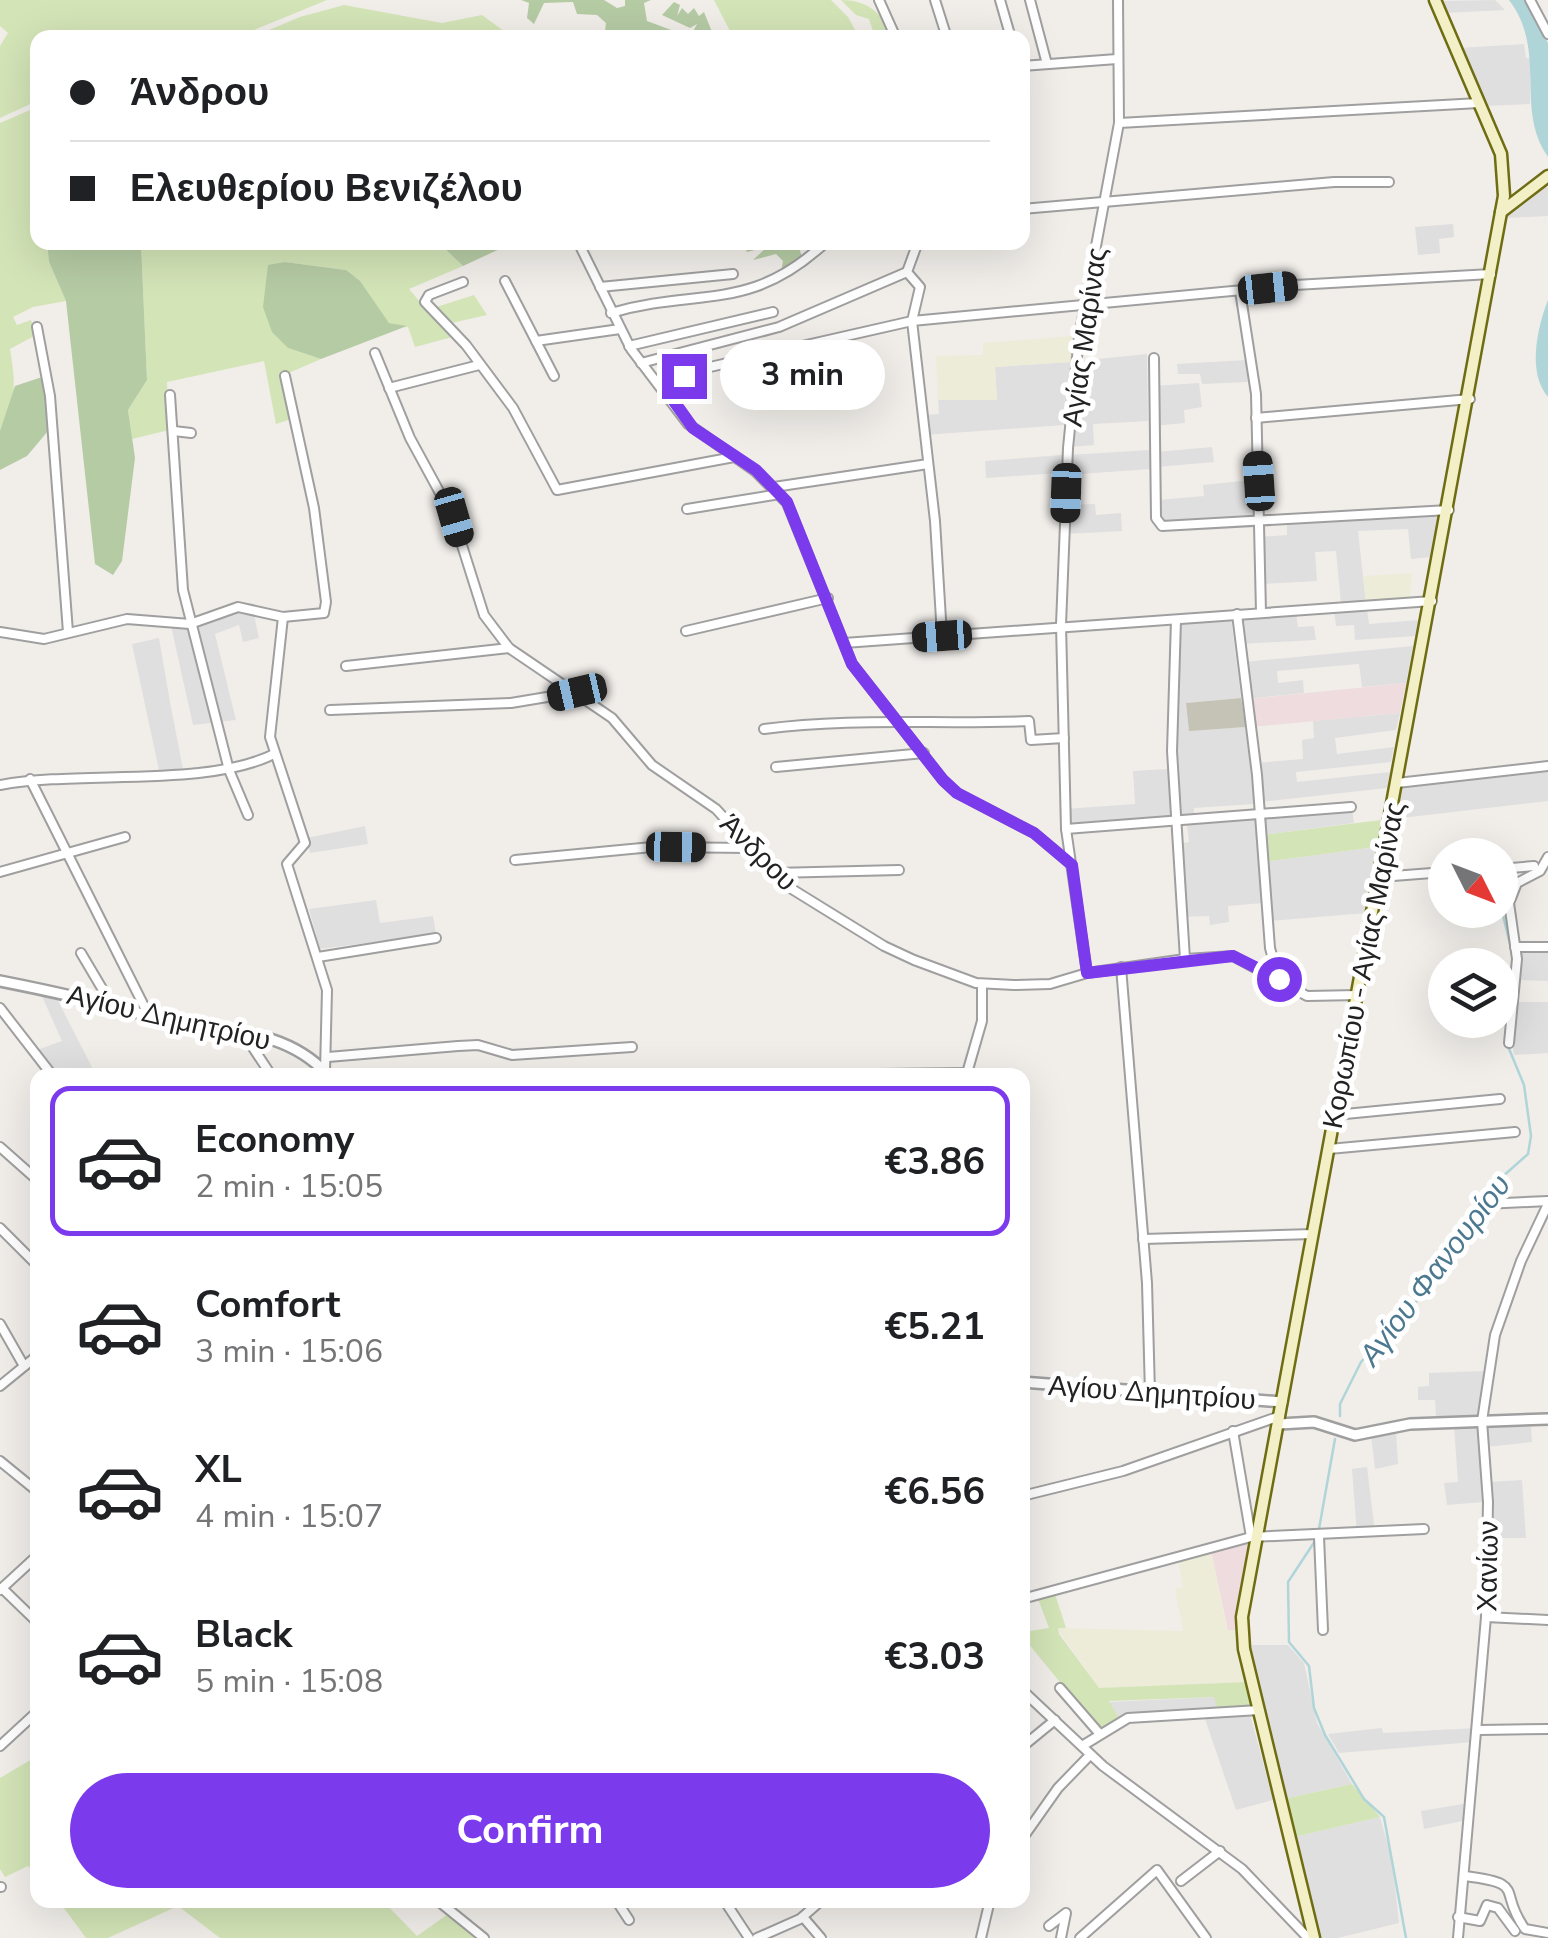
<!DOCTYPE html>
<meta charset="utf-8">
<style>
body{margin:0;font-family:"Nunito Sans",sans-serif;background:#f2f2f2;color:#202124;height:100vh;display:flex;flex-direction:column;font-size:38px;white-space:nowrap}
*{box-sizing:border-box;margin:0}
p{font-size:32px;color:#757577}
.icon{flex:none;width:55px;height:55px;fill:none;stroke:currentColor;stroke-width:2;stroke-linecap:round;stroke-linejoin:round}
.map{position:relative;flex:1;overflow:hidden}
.details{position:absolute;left:30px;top:1068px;width:1000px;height:840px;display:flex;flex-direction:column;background:#fff;border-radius:20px;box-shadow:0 10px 40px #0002}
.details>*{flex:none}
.banner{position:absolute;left:30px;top:30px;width:1000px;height:220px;border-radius:20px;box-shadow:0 10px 40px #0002;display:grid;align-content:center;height:220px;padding:0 40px;background:#fff}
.needle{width:65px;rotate:132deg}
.buttons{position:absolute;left:1428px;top:838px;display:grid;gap:20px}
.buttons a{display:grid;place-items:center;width:90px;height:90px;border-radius:50%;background:#fff;box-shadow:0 10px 40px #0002;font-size:50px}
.end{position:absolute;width:45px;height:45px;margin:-22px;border:12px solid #7c3aed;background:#fff;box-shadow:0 0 0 5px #fff}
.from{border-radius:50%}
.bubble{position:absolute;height:70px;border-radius:35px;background:#fff;box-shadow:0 10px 40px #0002;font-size:32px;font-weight:700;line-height:70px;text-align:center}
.car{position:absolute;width:30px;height:60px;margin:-30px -15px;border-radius:12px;box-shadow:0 0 8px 2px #0007;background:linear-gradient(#222 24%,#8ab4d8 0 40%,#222 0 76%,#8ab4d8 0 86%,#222 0)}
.banner b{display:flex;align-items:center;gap:35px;height:95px;font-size:38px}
.banner b+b{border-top:2px solid #e0e0e0}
.banner i{width:25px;height:25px;background:#202124}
ul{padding:18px 0 0;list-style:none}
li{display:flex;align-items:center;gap:30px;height:150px;margin:0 20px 15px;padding:0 20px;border:5px solid transparent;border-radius:20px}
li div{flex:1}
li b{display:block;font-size:38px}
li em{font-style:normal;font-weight:700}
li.selected{border-color:#7c3aed}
li>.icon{width:90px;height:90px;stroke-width:1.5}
.action{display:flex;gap:20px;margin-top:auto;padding:20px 40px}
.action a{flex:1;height:115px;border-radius:60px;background:#7c3aed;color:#fff;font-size:40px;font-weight:700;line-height:115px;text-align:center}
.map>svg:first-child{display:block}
.residential{fill:#e0dfdf}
.commercial{fill:#efdcde}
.construction{fill:#c5c3b6}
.farmland{fill:#edecd8}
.grass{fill:#d3e4b7}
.forest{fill:#b5cba4}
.parking{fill:#dedede}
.water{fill:#b0d5d9}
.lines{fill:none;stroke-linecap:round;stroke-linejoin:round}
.stream{stroke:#b0d5d9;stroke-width:2.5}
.minor-casing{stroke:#9f9f9f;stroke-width:12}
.tertiary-casing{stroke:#9f9f9f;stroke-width:14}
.secondary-casing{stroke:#6f6d13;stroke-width:15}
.minor{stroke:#fff;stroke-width:8}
.tertiary{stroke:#fff;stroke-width:9}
.secondary{stroke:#f3efc6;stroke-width:10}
.route{stroke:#7c3aed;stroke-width:12}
.labels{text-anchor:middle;stroke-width:10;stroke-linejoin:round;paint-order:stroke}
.street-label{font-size:28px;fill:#222;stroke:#fff}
.water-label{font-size:30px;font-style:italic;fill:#4d7990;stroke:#fff}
</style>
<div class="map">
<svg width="1548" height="1938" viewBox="0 0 1548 1938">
<rect width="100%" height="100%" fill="#f1eeea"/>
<g class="residential">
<path d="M1495 0 1505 10 1444 13 1439 1Z"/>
<path d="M1524 44 1526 58H1530V104L1486 106 1459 48Z"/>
<path d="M1548 187V216L1506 218 1538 189Z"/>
<path d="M1147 354 1148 421 1093 424 1094 445 1070 447 1077 361Z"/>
<path d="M1246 360 1248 382 1202 384 1200 374H1178L1177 364Z"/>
<path d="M1071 362 1064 425 924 435 922 415 939 414 938 400H997L995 367Z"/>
<path d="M1199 383 1202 407 1184 410 1185 423 1153 426V386Z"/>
<path d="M1212 447 1214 462 1157 467 1156 452Z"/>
<path d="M1149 450 1150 469 1067 475 1069 455Z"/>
<path d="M1062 455 1060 473 986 478 985 461Z"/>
<path d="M1252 480 1254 517 1163 524 1158 500 1204 496 1203 485Z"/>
<path d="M1095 504 1096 515 1121 513 1122 531 1066 534 1065 505Z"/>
<path d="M1439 514 1432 557 1411 559 1408 529 1358 531 1366 603 1341 604 1336 551 1315 552 1317 581 1263 584 1260 537 1287 535V520Z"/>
<path d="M1367 609 1369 624 1419 620 1416 636 1355 640 1354 625 1336 626 1334 610Z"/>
<path d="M238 610H253L259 638 243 642 239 625 215 634 236 720 193 725 171 626Z"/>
<path d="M1296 613 1298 627 1314 626 1316 640 1240 644 1237 617Z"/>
<path d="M1231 619 1241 698 1186 703 1189 730 1246 727 1254 804 1194 808V821H1177L1172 751 1178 622Z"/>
<path d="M159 638 170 702 183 769 159 770 132 644Z"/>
<path d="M1413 646 1406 683 1362 687 1359 664 1277 671 1278 683 1303 680 1304 693 1247 699 1244 662Z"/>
<path d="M1400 713 1396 730 1335 738 1337 754 1394 747 1391 762 1296 772 1297 782 1390 772 1387 788 1261 802 1257 763 1303 759 1302 740 1314 738 1313 721Z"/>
<path d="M1169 769 1172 821 1066 827 1065 809 1135 804 1133 771Z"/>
<path d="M1548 770V801L1393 819 1399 787Z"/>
<path d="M1352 809 1354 823 1262 835 1260 819Z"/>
<path d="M1256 819 1263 903 1228 906 1229 922 1210 925 1209 916 1182 917 1178 844 1189 842 1187 825Z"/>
<path d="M365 826 368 844 310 853 307 838Z"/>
<path d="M1376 847 1366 913 1269 921 1264 862Z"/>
<path d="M376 900 380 923 433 916 436 934 320 949 309 909Z"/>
<path d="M1548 950V981L1518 980 1517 951Z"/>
<path d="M41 994 56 997 96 1075H57L37 1050 62 1041Z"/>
<path d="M1510 1002H1548V1053L1514 1055 1511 1034H1506Z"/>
<path d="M1484 1371 1477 1417 1436 1418 1435 1400H1418V1387L1429 1386V1373Z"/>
<path d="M1484 1425 1531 1426 1532 1442 1486 1447Z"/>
<path d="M1454 1426H1478L1484 1502 1447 1505 1444 1483 1458 1482Z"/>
<path d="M1396 1430 1398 1464 1375 1469 1371 1436Z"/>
<path d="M1367 1467 1375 1533 1357 1535 1352 1469Z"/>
<path d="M1522 1480 1526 1538H1489V1482Z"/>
<path d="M1248 1645H1288L1304 1663 1317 1723 1352 1784 1284 1799Z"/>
<path d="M1215 1697 1218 1710 1119 1718 1108 1702Z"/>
<path d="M1250 1714 1273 1800 1236 1810 1204 1716Z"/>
<path d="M1382 1728 1383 1733 1476 1728 1474 1742 1339 1753 1328 1734Z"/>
<path d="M1469 1803 1467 1820 1424 1829 1421 1811Z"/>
<path d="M1380 1817 1392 1860 1399 1923 1338 1938H1317L1294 1837Z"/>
</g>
<g class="commercial">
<path d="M1406 683 1400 713 1250 727 1247 699Z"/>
<path d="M1248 1541 1237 1630 1228 1631 1211 1550Z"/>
</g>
<path class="construction" d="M1241 698 1246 727 1189 731 1186 703Z"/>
<g class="farmland">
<path d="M1073 336 1071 362 995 367 997 400H938L936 356 983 355V343Z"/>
<path d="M1412 573 1410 601 1366 603 1363 576Z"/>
<path d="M1211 1550 1227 1630H1237L1248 1682 1099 1688 1057 1628 1183 1631 1175 1589 1183 1587 1178 1560Z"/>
</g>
<g class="grass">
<path d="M0 0H327L237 37 38 38 37 101 0 118V46L8 33 0 26Z"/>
<path d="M714 0H831L848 17 859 37H733Z"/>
<path d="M841 0C868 0 882 13 893 37H875L869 19 856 15Z"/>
<path d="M344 5 442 23 482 15 512 37H252L300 17Z"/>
<path d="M37 107 38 242 47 243 49 262 66 301 33 307 13 317 17 325 31 320 36 335 10 349C15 380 18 403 0 431V123Z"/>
<path d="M141 243H439L463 266 409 289 427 310 474 295 487 315 447 324 456 336 415 347 408 327 389 323 346 270 285 262 288 348 321 359 284 375 291 419 276 424 264 361 167 382 169 430 132 439 128 410 147 380Z"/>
<path d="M1381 820 1376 847 1264 862 1262 835Z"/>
<path d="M1054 1591 1066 1628H1058L1059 1634 1099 1688 1248 1682 1252 1707 1218 1710 1214 1697 1109 1701 1119 1718 1099 1730 1023 1637V1632L1049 1628 1037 1596Z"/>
<path d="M37 1756V1877L28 1866 5 1877 0 1869V1778Z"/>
<path d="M1352 1784 1380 1817 1294 1837 1284 1799Z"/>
<path d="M58 1900H382L417 1936 448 1914 477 1938H220L178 1906 108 1938H86Z"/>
</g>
<g class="forest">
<path d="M521 0H604L617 8 625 6V0H651L644 3 647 21 690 37 697 24 690 28 662 15 674 2 680 5 677 16 682 8 688 14 694 8 699 16 704 12 714 37H596L605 31 606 23 597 15 577 14 573 2 544 3 534 24 527 18 529 3Z"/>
<path d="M47 243H141L147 380 128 410 135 458 122 561 113 575 95 564 66 301 49 262Z"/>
<path d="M439 243H503L504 247 463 266Z"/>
<path d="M743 243H798L804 265 781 272 783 261 776 254 753 260 767 247 747 252Z"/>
<path d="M285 262 346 270 360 281 389 323 407 326 321 359 288 348 272 332 263 307 268 265Z"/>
<path d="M45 376 48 431 27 456 0 470V431L15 386Z"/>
</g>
<path class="parking" d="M1453 224 1454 237 1439 239 1440 253 1418 255 1415 227Z"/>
<g class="water">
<path d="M1509 0H1528L1548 43V157C1514 109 1548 51 1509 0Z"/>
<path d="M1548 300V397C1527 373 1537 328 1548 300Z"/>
</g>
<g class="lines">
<g class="stream">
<path d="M1513 885 1503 915 1513 957"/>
<path d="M1506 1037 1508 1010"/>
<path d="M1340 1416V1404L1361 1362 1416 1302 1433 1268 1451 1251 1492 1186 1528 1154 1531 1136 1524 1085 1507 1044"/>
<path d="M1319 1529 1335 1439"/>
<path d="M1315 1541 1288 1582 1289 1642 1309 1666 1314 1708 1325 1735 1364 1799 1384 1817 1406 1938"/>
</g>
<g class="minor-casing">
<g id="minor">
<path d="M879 0 896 38"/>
<path d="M935 0 947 38"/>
<path d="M1000 0 1011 38"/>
<path d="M1030 0 1047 64"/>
<path d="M1530 0 1548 34"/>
<path d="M1022 66 1117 59"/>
<path d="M1119 123 1479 103"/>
<path d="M1022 209 1334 182H1389"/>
<path d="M578 242 631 349 688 424 755 471 787 503 852 664 943 780 957 793 1034 833 1072 865"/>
<path d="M918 242 907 272 920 287 912 321 935 521 942 636"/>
<path d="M505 281 554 376"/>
<path d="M463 282 429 295 425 302 466 345 513 408 557 490 734 457"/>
<path d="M600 287 733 274"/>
<path d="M1240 291 1256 394 1261 612"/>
<path d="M611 313C699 287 749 314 826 242"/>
<path d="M37 327 50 396 68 632"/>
<path d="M536 341 620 329"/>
<path d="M629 346 773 312"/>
<path d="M375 353 410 438 453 517 484 615 509 648 612 718 652 765 716 809 787 886 884 946 914 960 976 983 1014 985 1050 984 1087 973 1185 959 1233 956 1307 996 1358 995"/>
<path d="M1154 358 1156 518 1162 526 1449 510"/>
<path d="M641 363 779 327 907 272"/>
<path d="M389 388 479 365"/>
<path d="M667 393 685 376 710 367 912 321 1295 285 1491 274"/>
<path d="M170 395 183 590 229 770 248 815"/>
<path d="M1256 418 1470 399"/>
<path d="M174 431 191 433"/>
<path d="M774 487 928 464"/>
<path d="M687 509 780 494"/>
<path d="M1237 614 1257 775 1270 948 1278 977"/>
<path d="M283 617 270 737 305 843 287 864 327 990 325 1071"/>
<path d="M1176 620 1172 751 1185 959"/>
<path d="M686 631 828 598"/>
<path d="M0 632 44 639 127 619 190 624 238 607 283 617 324 613 326 602 314 508 285 376"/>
<path d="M844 643 1432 601"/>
<path d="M346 666 509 648"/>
<path d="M330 710 511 703 577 692"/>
<path d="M764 729C852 717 940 725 1029 721L1031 740 1064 738"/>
<path d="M776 767 924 753"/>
<path d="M30 779 149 1016"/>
<path d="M1397 783 1548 766"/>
<path d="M0 785C81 770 206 788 274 754"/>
<path d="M1066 829 1351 807"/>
<path d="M515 860 652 847 750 848"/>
<path d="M1500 869 1534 866"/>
<path d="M0 872 125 837"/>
<path d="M774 873 899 870"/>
<path d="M1380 877 1445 872"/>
<path d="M1515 947H1548"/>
<path d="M81 953 110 1002"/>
<path d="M318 957 436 938"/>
<path d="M1121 967 1147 1283 1150 1393"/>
<path d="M1087 973 1066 829 1061 625 1068 448 1079 337 1119 123 1118 0"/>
<path d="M0 1008 52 1075"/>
<path d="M242 1031 271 1075"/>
<path d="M1509 1043 1517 959 1509 903 1517 883 1540 871 1548 857"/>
<path d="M328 1057 458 1046 478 1045 512 1055 632 1047"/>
<path d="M967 1073 982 1021V984"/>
<path d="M783 1075 967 1073"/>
<path d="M1335 1115 1500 1099"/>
<path d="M0 1147 35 1178"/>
<path d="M1329 1149 1515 1132"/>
<path d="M1484 1204 1548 1201"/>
<path d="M0 1228 38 1266"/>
<path d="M1143 1239 1313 1234"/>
<path d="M0 1324 24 1366"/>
<path d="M0 1386 38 1355"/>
<path d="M1233 1431 1251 1537"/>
<path d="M0 1461 38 1492"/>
<path d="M1022 1496 1123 1471 1280 1416"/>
<path d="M1319 1537 1323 1630"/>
<path d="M2 1588 38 1623"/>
<path d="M0 1590 38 1555"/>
<path d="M1022 1599 1251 1537 1424 1529"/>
<path d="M1486 1617 1548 1620"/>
<path d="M1060 1688 1099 1733"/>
<path d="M1022 1690 1103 1766 1242 1869 1308 1938"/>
<path d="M1480 1730 1548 1729"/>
<path d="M0 1746 38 1711"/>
<path d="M1082 1746 1128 1718 1259 1710"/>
<path d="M1022 1747 1055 1720"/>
<path d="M1022 1839 1058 1788 1090 1755"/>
<path d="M1465 1876C1528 1884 1497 1890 1525 1929L1548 1933"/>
<path d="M1181 1881 1220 1851"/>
<path d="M0 1887H1"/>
<path d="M437 1900 484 1938"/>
<path d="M616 1900 629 1920"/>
<path d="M724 1900 749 1938"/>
<path d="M803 1917 821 1938"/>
<path d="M1458 1917 1480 1921 1487 1905 1498 1908 1515 1931"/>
<path d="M1049 1926 1066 1913 1061 1938"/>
<path d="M757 1938 800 1919 822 1900"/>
<path d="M981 1938 990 1900"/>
<path d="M1080 1938 1157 1870 1206 1938"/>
<path d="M1458 1938 1486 1617 1488 1502 1482 1421 1495 1335 1521 1261 1548 1204"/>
</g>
</g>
<g class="tertiary-casing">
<g id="tertiary">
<path d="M0 981C51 991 100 1002 149 1016 211 1033 281 1023 328 1075"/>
<path d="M1022 1382 1282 1402"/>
<path d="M1279 1424 1314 1422 1355 1435 1410 1424 1548 1419"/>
</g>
</g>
<g class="secondary-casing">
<g id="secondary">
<path d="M1501 212 1548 176"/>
<path d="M1314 1938 1244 1649 1242 1617 1504 196 1501 154 1435 0"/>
</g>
</g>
<use href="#minor" class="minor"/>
<use href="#tertiary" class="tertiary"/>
<use href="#secondary" class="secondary"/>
</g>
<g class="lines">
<path class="route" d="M684 376 668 393 693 428 756 470 787 502 852 664 943 780 957 793 1034 833 1072 865 1087 973 1233 956 1279 979"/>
</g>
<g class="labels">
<g class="street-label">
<text transform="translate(1084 337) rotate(-82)" y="10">Αγίας Μαρίνας</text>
<text transform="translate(759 852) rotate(45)" y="10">Άνδρου</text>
<text transform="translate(1363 965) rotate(-79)" y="10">Κορωπίου - Αγίας Μαρίνας</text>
<text transform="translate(169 1017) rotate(13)" y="10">Αγίου Δημητρίου</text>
<text transform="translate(1152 1392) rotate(4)" y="10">Αγίου Δημητρίου</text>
<text transform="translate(1487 1566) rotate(-89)" y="10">Χανίων</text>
</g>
<g class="water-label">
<text transform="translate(1435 1270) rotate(-53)" y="10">Αγίου Φανουρίου</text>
</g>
</g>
</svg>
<div class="buttons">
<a><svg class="needle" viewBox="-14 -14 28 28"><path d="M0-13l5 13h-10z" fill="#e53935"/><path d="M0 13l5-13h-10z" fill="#757577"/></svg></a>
<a><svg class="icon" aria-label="layers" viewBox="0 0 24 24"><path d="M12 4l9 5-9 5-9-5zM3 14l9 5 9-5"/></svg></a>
</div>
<i class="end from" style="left:1279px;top:979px"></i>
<i class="end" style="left:684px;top:376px"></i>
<div class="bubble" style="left:720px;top:340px;width:165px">3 min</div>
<i class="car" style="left:1268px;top:288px;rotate:84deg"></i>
<i class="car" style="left:1259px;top:481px;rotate:356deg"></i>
<i class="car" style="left:1066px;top:493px;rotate:182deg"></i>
<i class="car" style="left:454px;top:517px;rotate:164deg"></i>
<i class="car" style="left:942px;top:636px;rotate:266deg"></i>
<i class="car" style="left:577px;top:692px;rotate:257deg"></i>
<i class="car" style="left:676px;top:847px;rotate:91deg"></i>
<div class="banner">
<b><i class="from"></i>Άνδρου</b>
<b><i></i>Ελευθερίου Βενιζέλου</b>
</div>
<section class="details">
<ul>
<li class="selected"><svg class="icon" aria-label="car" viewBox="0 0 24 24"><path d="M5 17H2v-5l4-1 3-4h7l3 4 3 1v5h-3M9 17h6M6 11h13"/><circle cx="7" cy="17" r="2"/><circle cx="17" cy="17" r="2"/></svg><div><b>Economy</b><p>2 min · 15:05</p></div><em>€3.86</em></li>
<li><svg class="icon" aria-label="car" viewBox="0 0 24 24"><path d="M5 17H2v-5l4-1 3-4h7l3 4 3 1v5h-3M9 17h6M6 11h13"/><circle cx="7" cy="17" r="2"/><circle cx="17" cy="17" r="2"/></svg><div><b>Comfort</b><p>3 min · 15:06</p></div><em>€5.21</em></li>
<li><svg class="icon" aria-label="car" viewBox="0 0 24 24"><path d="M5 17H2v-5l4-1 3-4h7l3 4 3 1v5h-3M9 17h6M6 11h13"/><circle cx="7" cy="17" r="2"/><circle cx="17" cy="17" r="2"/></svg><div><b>XL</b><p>4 min · 15:07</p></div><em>€6.56</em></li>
<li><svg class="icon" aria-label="car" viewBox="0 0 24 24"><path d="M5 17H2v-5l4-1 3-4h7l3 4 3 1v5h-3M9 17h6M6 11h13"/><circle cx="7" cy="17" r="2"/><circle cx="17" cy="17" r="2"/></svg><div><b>Black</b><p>5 min · 15:08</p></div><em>€3.03</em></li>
</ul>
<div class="action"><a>Confirm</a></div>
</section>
</div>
